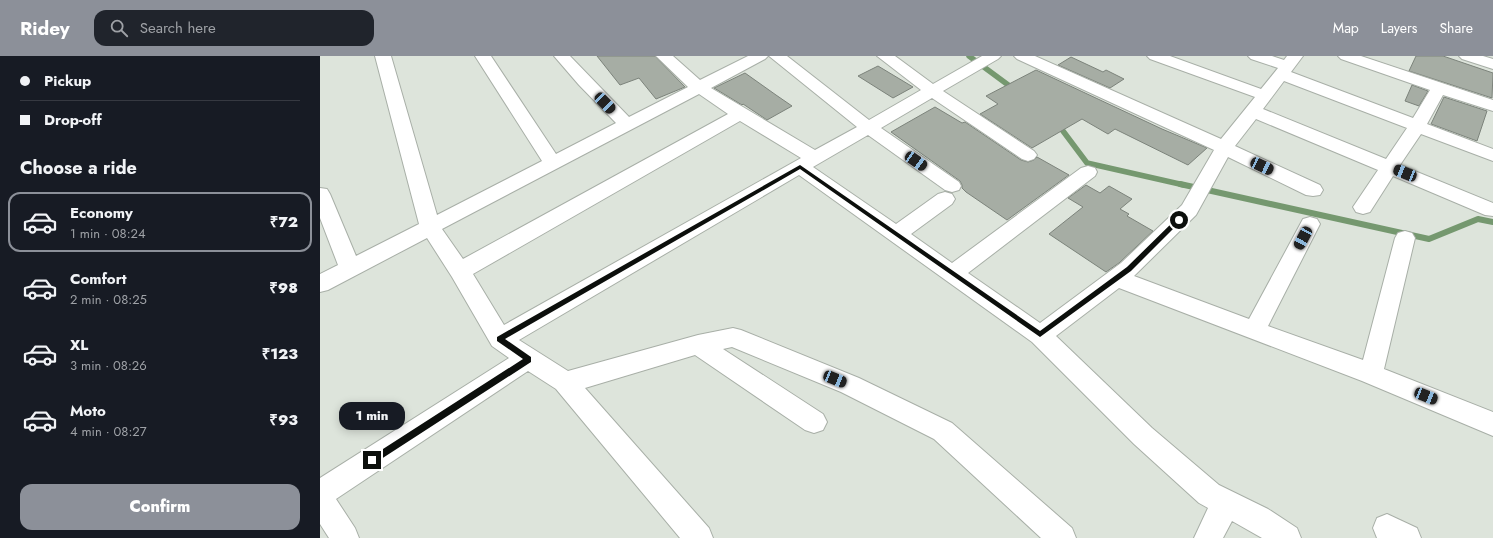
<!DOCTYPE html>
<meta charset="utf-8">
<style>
body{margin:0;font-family:Jost,sans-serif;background:#20242c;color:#f1f3f6;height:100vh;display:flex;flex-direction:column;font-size:15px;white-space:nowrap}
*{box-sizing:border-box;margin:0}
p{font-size:13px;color:#9ea1a6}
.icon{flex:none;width:22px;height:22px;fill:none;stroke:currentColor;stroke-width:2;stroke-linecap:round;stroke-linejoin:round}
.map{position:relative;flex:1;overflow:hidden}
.drawer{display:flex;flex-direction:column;background:#171b24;width:320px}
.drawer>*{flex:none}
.guide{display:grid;align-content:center;height:88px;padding:0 20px;background:#171b24}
.end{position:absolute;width:18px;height:18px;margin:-9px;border:5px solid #0c0f0c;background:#fff;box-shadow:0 0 0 2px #fff}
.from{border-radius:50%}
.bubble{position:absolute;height:28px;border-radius:12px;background:#171b24;box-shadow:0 2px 10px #0003;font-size:13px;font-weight:800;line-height:28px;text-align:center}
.car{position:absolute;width:12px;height:24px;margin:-12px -6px;border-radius:5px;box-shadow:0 0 3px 1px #0007;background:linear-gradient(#222 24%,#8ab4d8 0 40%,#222 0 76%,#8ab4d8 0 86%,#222 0)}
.guide b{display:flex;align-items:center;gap:14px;height:38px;font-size:15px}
.guide b+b{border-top:1px solid #363941}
.guide i{width:10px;height:10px;background:#f1f3f6}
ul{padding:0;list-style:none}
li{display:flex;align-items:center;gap:12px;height:60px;margin:0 8px 6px;padding:0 12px;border:2px solid transparent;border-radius:12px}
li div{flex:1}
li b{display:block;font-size:15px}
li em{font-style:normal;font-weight:800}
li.current{border-color:#8c9099}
li>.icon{width:36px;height:36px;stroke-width:1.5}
h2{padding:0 20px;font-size:18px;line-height:48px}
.cta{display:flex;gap:8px;margin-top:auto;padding:8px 20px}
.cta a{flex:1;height:46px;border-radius:12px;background:#8c9099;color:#fff;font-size:16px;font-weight:800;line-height:46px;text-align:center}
header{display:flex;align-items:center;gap:24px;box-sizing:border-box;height:56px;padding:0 20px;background:#8c9099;color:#fff}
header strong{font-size:19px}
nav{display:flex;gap:22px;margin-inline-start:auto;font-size:14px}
.search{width:280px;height:36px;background:#20242c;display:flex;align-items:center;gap:10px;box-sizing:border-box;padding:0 14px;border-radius:12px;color:#9ea1a6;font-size:15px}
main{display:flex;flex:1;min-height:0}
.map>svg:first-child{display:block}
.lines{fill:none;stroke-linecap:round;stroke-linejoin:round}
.stream-far1{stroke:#75986f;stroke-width:5.5}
.stream{stroke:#75986f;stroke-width:6}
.building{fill:#a6ada4;stroke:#7c837b}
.minor-casing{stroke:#a8afa7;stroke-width:2}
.minor{fill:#fff;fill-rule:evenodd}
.route{fill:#0c0f0c}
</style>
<header>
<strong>Ridey</strong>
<div class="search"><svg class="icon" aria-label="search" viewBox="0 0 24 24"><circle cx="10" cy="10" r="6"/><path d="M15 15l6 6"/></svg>Search here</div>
<nav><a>Map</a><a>Layers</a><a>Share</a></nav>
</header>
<main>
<section class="drawer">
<div class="guide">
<b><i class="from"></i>Pickup</b>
<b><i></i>Drop-off</b>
</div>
<h2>Choose a ride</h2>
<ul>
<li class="current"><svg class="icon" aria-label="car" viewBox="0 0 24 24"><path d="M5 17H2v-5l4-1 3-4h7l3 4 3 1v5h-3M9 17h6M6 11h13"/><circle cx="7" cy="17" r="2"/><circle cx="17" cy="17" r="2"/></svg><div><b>Economy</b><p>1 min · 08:24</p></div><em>₹72</em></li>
<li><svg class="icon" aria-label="car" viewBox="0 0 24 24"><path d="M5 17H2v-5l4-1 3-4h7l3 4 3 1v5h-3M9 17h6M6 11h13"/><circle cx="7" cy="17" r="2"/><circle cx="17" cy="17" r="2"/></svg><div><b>Comfort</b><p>2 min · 08:25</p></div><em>₹98</em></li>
<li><svg class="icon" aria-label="car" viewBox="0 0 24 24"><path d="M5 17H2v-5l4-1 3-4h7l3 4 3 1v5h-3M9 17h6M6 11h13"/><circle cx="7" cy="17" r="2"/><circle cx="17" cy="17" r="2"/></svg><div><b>XL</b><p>3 min · 08:26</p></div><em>₹123</em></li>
<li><svg class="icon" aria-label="car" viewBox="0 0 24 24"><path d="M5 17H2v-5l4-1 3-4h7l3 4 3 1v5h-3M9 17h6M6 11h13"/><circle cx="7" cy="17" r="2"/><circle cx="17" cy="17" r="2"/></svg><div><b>Moto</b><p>4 min · 08:27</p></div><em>₹93</em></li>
</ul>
<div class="cta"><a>Confirm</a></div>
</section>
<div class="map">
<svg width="1173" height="482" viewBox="0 0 1173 482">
<rect width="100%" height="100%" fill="#dde4db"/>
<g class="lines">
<g class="stream-far1">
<path d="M649 0 695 34"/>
<path d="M737 67 767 107 864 129"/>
</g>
<path class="stream" d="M860 128 1109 183 1158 163 1173 166"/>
</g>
<g class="building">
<path d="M277 0H335L365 31 336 43 319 22 300 29Z"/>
<path d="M1096 0H1123L1173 17 1172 42 1089 15Z"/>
<path d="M751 1 783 16 786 14 804 23 790 32 738 9Z"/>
<path d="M558 10 593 31 573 42 538 20Z"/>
<path d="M716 14 842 73 887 92 868 109 795 73 788 78 762 63 712 92 660 58 678 48 666 40Z"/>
<path d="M425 17 456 39 472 50 447 64 423 48 422 49 394 32Z"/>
<path d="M1092 29 1108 35 1099 50 1085 45Z"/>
<path d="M1124 41 1167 55 1157 85 1111 68Z"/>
<path d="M615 51 642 67 645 66 701 104 708 106 714 104 717 101 749 119 687 164 646 136 642 132V129L640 125 571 76Z"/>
<path d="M766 129 780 137 789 130 812 143 800 153 809 158 807 160 833 175 799 207 786 216 729 178 763 151 748 142Z"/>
</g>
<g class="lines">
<g class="minor-casing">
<g id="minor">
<path d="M55 0H71L117 159 222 105 155 0H171L236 98 296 67 259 29 234 0H250L309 61 368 31 336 0H353L380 24 428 0H448L445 3 391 32 495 94 537 71 449 0H467L549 64 601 34 557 0H575L613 28 662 0H681L678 3 623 35 714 95 717 99 714 103 708 105 702 103 612 42 561 72 639 126 641 130 639 134 632 136 625 134 548 79 493 111 576 168 618 138 625 136 632 138 635 143 632 148 591 178 632 207 761 112 768 110 775 112 777 116 775 120 648 217 720 267 801 207 862 149 894 94 697 3 694 0H715L901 83 935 41 830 3 827 0H850L941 33 958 12 931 3 928 0H952L964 4 967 0H983L971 16 1093 62 1110 34 1021 3 1018 0H1041L1173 44V55L1123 39 1107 68 1173 93V105L1101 78 1080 109 1173 147V160L1165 159 1073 120 1050 156 1043 158 1036 156 1033 151 1058 114 936 63 915 90 1000 129 1003 134 1000 139 993 140 986 139 908 101 876 159 814 220 929 263 983 163 990 161 997 163 1000 168 948 270 1043 304 1075 182 1078 177 1085 175 1092 177 1095 182 1064 313 1173 356V380L1042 325 799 232 736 280 832 372 899 429 948 453 977 472 981 482H942L912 465 903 482H874L888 452 879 447 814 388 712 286 479 119 199 284 248 315 378 279 413 272 421 274 539 322 632 367 752 472 756 482H721L614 383 521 336 412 291 403 293 503 358 507 366 503 374 494 377 485 374 375 299 265 332 389 472 393 482H360L236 333 208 315 16 443 35 472 39 482H9L0 468V422L189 302 172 290 132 221 107 182 8 234 0 236V218L18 209 0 162V132L7 133 10 138 36 200 99 168ZM964 25 1087 72 1066 103 943 53ZM379 38 408 58 143 203 122 173ZM420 65 481 102 184 269 153 218Z"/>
<path d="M1139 0H1163L1173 3V13L1142 3Z"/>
<path d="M1067 458 1097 472 1101 482H1057L1053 472 1057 462Z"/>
</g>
</g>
<use href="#minor" class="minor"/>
</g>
<path class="route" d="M480 109 720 275 807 211 857 162 862 164 811 215 720 281 480 113 185 283 211 301V306L55 407H49V402L203 303 177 285V281Z"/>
</svg>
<i class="end from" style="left:859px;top:164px"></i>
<i class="end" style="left:52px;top:404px"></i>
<div class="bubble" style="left:19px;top:346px;width:66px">1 min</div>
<i class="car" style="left:285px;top:47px;rotate:136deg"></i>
<i class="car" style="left:596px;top:105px;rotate:125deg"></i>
<i class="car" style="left:942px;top:110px;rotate:115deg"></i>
<i class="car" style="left:1085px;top:117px;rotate:292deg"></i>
<i class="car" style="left:983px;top:182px;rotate:208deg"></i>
<i class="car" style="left:515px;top:323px;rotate:112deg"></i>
<i class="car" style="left:1106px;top:340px;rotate:112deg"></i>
</div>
</main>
